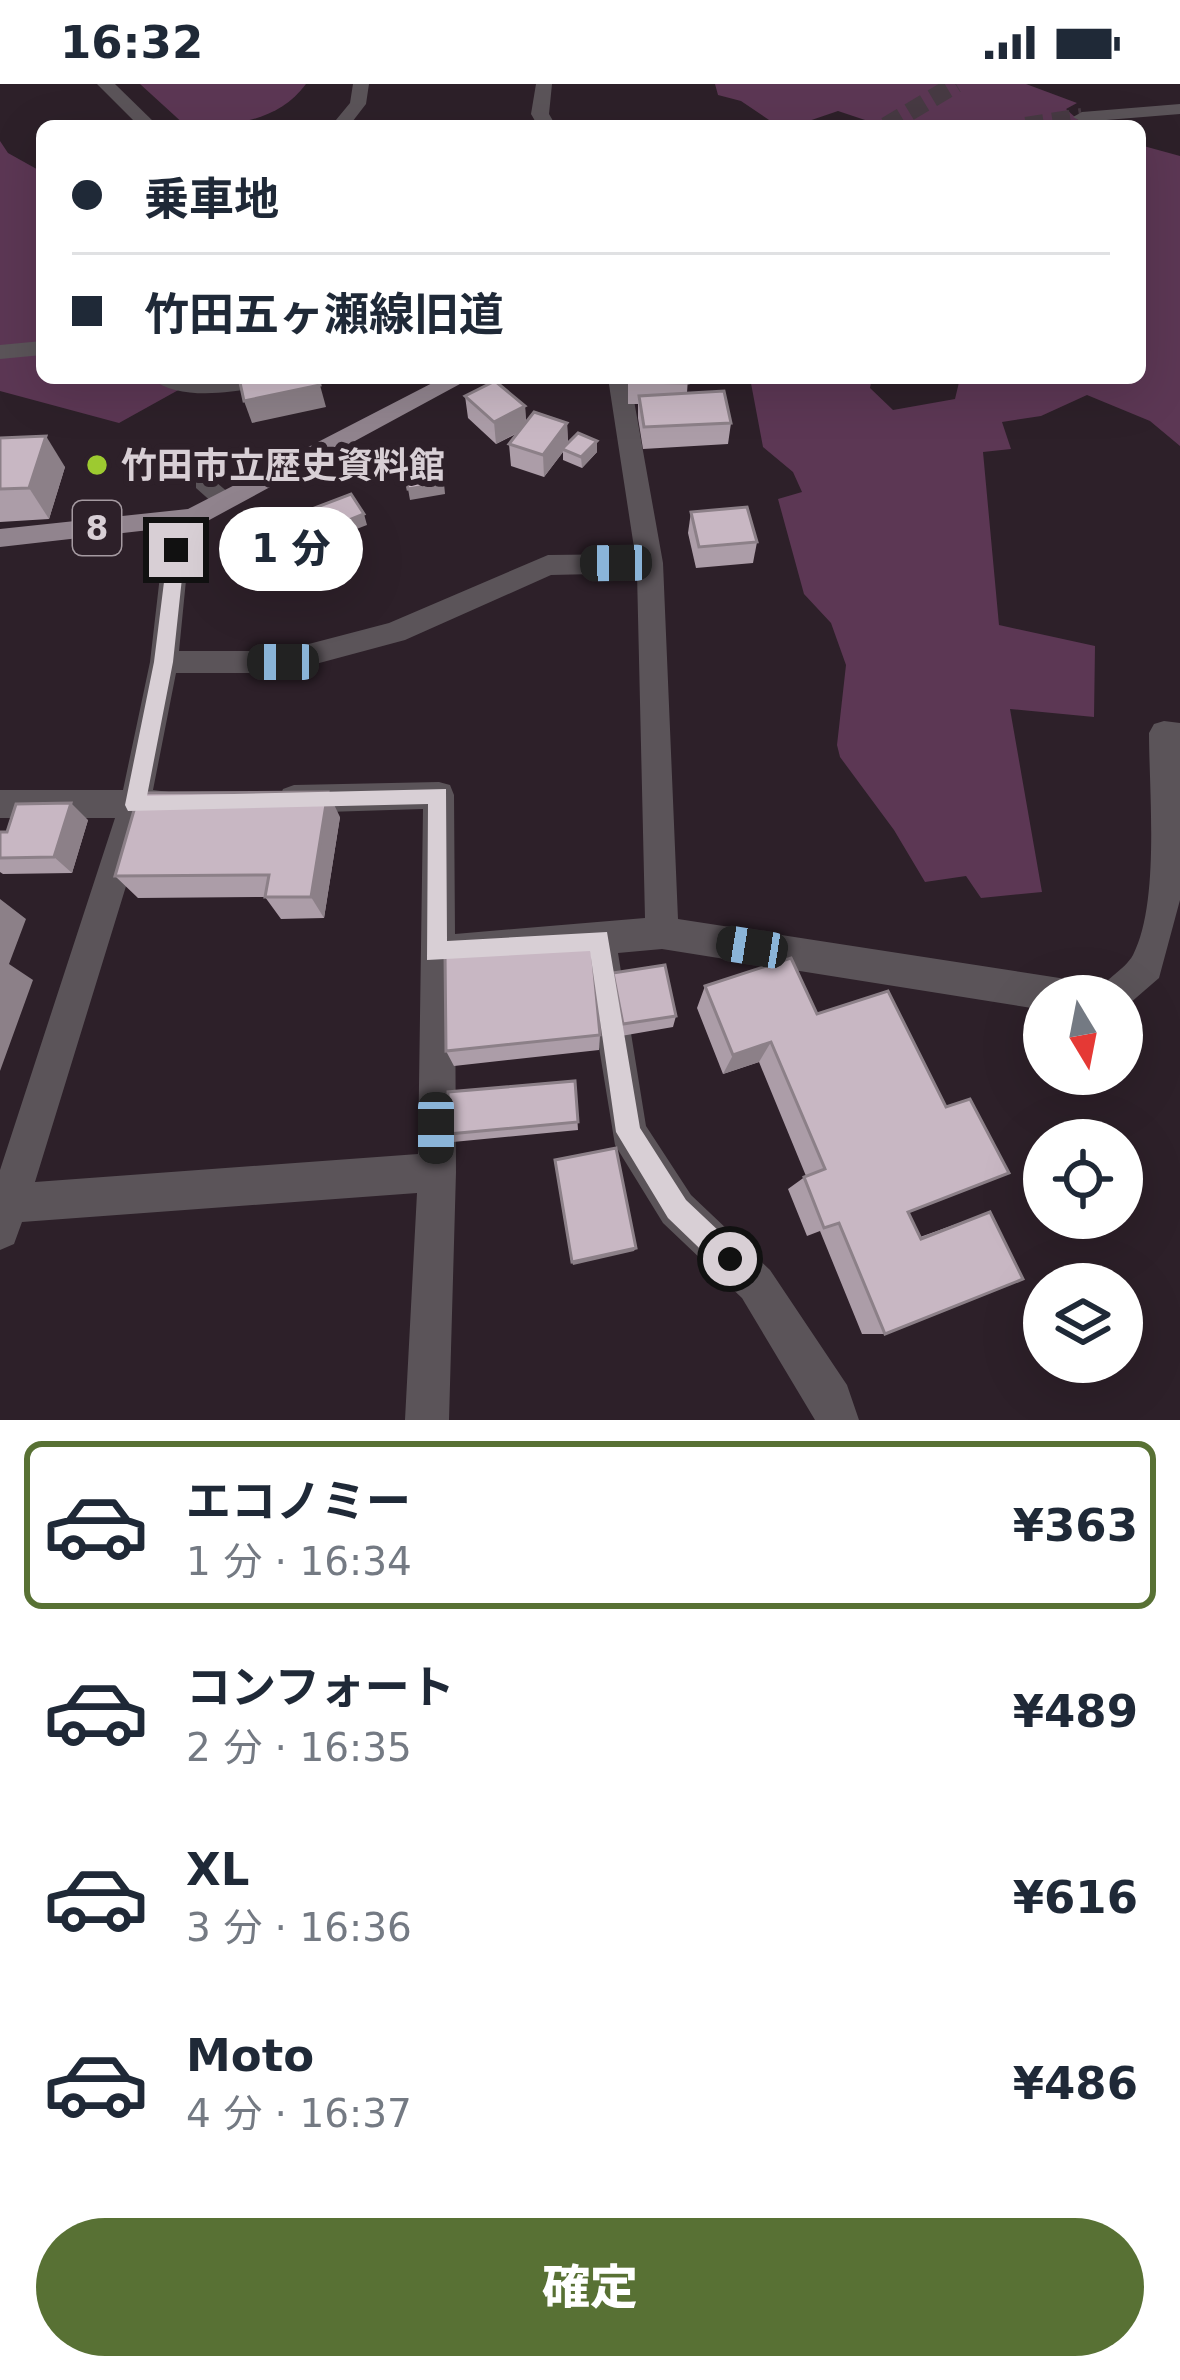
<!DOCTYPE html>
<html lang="ja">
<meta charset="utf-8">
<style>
body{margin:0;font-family:"DejaVu Sans","Noto Sans JP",sans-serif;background:#f2f2f3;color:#1f2937;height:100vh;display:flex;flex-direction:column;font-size:45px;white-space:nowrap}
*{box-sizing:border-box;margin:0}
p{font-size:39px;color:#747a83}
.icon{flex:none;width:66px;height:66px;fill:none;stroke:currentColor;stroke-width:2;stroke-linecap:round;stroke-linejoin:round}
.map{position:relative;height:1336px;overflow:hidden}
.panel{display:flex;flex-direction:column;background:#fff;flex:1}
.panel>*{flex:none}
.top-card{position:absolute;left:36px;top:36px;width:1110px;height:264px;border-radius:18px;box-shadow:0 12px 48px #0002;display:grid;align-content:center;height:264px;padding:0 36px;background:#fff}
.needle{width:78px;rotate:170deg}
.fabs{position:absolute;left:1023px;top:891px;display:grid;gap:24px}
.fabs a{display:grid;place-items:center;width:120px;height:120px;border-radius:50%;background:#fff;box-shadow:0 12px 48px #0002;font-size:60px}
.end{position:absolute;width:54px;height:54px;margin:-27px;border:15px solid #d8cfd5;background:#111;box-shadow:0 0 0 6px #111}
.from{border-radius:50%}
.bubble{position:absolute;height:84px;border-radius:42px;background:#fff;box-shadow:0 12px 48px #0002;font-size:39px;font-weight:800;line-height:84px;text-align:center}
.car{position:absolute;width:36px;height:72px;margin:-36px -18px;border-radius:15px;box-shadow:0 0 9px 3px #0007;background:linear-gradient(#222 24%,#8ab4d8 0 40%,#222 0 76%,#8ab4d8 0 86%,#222 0)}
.top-card b{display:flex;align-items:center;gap:42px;height:114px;font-size:45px}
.top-card b+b{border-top:3px solid #e0e1e3}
.top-card i{width:30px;height:30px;background:#1f2937}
ul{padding:21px 0 0;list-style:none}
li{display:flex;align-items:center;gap:36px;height:168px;margin:0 24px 18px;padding:0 12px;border:6px solid transparent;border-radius:18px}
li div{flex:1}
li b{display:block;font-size:45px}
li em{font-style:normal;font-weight:800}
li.active{border-color:#587134}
li>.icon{width:108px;height:108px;stroke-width:1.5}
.cta{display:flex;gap:24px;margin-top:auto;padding:24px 36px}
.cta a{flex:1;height:138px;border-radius:72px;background:#587134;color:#fff;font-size:48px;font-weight:800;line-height:138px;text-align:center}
.status{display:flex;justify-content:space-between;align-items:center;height:84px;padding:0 60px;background:#fff;direction:ltr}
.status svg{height:33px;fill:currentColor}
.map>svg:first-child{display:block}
.green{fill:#5c3754}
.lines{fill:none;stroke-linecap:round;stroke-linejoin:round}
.minor-tunnel{stroke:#473a43;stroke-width:18;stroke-dasharray:18 9;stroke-linecap:butt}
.major-tunnel{stroke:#473a43;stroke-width:18;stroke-dasharray:18 9;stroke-linecap:butt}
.minor{fill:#5b5459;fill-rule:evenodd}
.major{fill:#91848e;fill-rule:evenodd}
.wall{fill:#ac9da8}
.shaded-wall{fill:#8c8088}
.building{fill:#c8b7c3;stroke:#8c8088;stroke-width:3}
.route{fill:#d8cfd5}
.poi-dot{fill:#9dca30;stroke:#2d2029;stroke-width:4.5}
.labels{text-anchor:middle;stroke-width:12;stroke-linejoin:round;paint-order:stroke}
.shield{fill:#2d2029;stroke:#a59aa1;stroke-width:3}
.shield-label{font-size:33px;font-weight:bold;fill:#d8cfd5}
.poi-label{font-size:36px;font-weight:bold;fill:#d8cfd5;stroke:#2d2029;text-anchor:start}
</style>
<div class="status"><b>16:32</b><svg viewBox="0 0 49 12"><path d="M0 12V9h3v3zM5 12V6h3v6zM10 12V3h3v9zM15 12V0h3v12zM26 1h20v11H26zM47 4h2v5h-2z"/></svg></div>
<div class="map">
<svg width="1180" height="1336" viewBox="0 0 1180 1336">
<rect width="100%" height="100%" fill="#2d2029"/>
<g class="green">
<path d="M140 0H306C278 38 232 42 186 42Z"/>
<path d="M715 0H1026L1077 19 1066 25 1085 42H883L838 27 794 42H778L741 17 718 11Z"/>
<path d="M0 57 8 69 42 88V294H200L119 339 0 307Z"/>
<path d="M1140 61 1180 72V362L1150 337 1087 311 1041 332 1002 338 1011 365 983 368 999 541 1095 562 1094 633 1010 625 1042 808 981 814 966 792 925 798 894 746 840 673 837 661 846 581 831 539 804 510 778 415 802 408 793 388 763 363 750 294H872L870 304 893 326 955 315 960 294H1140Z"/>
</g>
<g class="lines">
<path class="minor-tunnel" d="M1026 42 1082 33"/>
<path class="major-tunnel" d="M886 42 956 0"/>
<g class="minor">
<path d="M97 0H115L158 42H139Z"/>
<path d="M353 0H369L366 20 349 42H331L350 19Z"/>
<path d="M536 0H552L549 30 556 42H538L531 30Z"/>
<path d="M1180 20V30L1082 38 1073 33 1082 28Z"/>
<path d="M42 257V271L0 275V261Z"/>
<path d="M151 294H279L276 299C241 308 180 319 151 294Z"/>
<path d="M608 294H630L663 479 678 835 1066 895 1078 900 1083 912H1044V926L662 865 618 869 646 1042 691 1111 770 1186 847 1301 859 1336H815L742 1214 663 1139 615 1061 584 872 455 883 456 1088 449 1336H405L417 1109 22 1138 14 1160 0 1166V1086L115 734H0V706H123L150 578 163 466 184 428 193 425 206 434 189 466 179 567H282L389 539 548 471 635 470ZM637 489 645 834 455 850 454 711 450 701 439 698 294 701 283 705 279 715 283 725 294 729 423 725 418 1070 35 1098 147 734 185 730 190 720 185 710 153 706 176 589H282L405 556 551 491Z"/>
<path d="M205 389 235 414 232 420H214L196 404V392Z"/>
<path d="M1164 637 1180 639V816L1159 894 1122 926V912H1097C1104 894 1124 887 1133 871 1160 819 1149 708 1149 649L1154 640Z"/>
</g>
<path class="major" d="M442 294H471L202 440 0 463V445L188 425Z"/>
</g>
<g class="wall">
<path d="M628 294H688L687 309 731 339 728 360 643 365 638 334V320H628Z"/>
<path d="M465 312 525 322 526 338 567 339 568 359 597 357V368L582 384 563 376V368L544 393 511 382 509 360 518 349 496 360 468 334Z"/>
<path d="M0 354 65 383 49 435 0 438Z"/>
<path d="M691 428 757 458 753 479 696 484 688 449Z"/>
<path d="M340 733 324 834 281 835 265 813 138 814 115 792Z"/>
<path d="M88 736 72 789 3 790 0 788V748Z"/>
<path d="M791 874 920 1153 990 1128 885 1250H862L820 1147 807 1152 788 1105 806 1092 759 978 723 990 697 924 705 902Z"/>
<path d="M613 889 676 932 673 943 621 952 612 902Z"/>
<path d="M600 951 599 966 454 982 446 967Z"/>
<path d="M575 997 578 1046 453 1058 448 1050Z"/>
</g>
<g class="shaded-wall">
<path d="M318 294 326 323 252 339 244 317Z"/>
<path d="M525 322 526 344 496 360 494 338Z"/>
<path d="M567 339 568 361 562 365 563 368 544 393 543 371Z"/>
<path d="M46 352 65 383 49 435 29 404Z"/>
<path d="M597 357V368L582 384 581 373Z"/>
<path d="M444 399 445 410 410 416 408 405Z"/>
<path d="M364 430 367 441 320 459 317 449Z"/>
<path d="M328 708 340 733 324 834 311 813Z"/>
<path d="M71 719 88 736 72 789 54 773Z"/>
<path d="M0 815 26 835 9 880 33 896 0 987Z"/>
<path d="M771 958 759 978 723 990 733 971Z"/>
<path d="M636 1164 634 1167 573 1181 572 1178Z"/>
</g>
<g class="building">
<path d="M239 294H318L320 301 244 317Z"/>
<path d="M629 294H688V299L629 298Z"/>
<path d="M495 297 525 322 494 338 465 312Z"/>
<path d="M724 307 731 339 644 343 639 312Z"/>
<path d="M534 328 567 339 543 371 509 360Z"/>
<path d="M578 349 597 357 581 373 562 365Z"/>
<path d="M46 352 29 404 0 405V354Z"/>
<path d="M437 370 444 399 408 405 402 376Z"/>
<path d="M351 410 364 430 317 449 304 428Z"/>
<path d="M747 423 757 458 699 463 691 428Z"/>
<path d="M328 708 311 813H265L269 791 115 792 139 709Z"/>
<path d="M71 719 54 773 0 774V748H7L16 720Z"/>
<path d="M591 855 600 951 446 967 445 869Z"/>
<path d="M791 874 817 930 888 907 946 1023 970 1015 1009 1089 908 1128 921 1155 990 1128 1023 1195 885 1250 839 1139 824 1144 804 1093 825 1085 771 958 733 971 705 902Z"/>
<path d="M665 881 676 932 623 940 613 889Z"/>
<path d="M575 997 578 1038 448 1050V1008Z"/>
<path d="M616 1064 636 1164 572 1178 555 1076Z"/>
</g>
<path class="route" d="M176 460 185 466 173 578 147 712 446 705 447 857 607 848 640 1044 686 1116 739 1166 743 1175 739 1184 730 1188 720 1184 668 1134 616 1048 590 867 427 876 428 720 128 727 125 721 154 578 168 466Z"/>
<circle class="poi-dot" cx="97" cy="381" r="12"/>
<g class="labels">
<rect class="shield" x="73" y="417" width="48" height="54" rx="9"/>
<g class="shield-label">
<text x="97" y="456">8</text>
</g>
<g class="poi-label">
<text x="121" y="394">竹田市立歴史資料館</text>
</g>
</g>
</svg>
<div class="fabs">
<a><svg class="needle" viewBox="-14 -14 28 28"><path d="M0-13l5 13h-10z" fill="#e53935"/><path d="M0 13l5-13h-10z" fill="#747a83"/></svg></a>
<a><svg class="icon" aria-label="locate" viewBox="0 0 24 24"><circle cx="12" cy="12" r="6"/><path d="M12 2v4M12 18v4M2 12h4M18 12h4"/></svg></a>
<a><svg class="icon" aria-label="layers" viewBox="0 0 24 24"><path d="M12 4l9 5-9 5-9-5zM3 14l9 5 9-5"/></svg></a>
</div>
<i class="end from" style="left:730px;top:1175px"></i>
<i class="end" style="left:176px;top:466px"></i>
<div class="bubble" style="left:219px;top:423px;width:144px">1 分</div>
<i class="car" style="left:616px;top:479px;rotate:269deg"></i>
<i class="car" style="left:283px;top:578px;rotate:270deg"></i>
<i class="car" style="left:752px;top:863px;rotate:279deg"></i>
<i class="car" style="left:436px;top:1044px;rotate:180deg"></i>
<div class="top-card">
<b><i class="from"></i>乗車地</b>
<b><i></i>竹田五ヶ瀬線旧道</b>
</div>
</div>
<section class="panel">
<ul>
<li class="active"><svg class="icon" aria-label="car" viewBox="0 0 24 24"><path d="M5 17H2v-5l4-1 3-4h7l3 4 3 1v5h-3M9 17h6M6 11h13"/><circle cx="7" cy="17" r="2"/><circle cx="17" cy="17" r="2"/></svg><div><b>エコノミー</b><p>1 分 · 16:34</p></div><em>¥363</em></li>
<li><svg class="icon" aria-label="car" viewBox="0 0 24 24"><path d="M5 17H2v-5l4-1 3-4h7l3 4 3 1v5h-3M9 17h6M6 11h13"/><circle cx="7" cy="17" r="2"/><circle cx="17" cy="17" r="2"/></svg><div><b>コンフォート</b><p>2 分 · 16:35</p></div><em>¥489</em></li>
<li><svg class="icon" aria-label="car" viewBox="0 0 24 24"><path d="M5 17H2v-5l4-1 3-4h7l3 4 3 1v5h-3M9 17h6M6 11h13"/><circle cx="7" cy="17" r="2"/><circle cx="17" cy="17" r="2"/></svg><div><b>XL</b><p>3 分 · 16:36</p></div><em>¥616</em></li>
<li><svg class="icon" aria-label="car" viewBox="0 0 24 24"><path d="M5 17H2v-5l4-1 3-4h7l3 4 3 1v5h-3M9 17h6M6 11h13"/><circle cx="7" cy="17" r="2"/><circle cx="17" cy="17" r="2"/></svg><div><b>Moto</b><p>4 分 · 16:37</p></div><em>¥486</em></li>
</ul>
<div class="cta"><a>確定</a></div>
</section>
